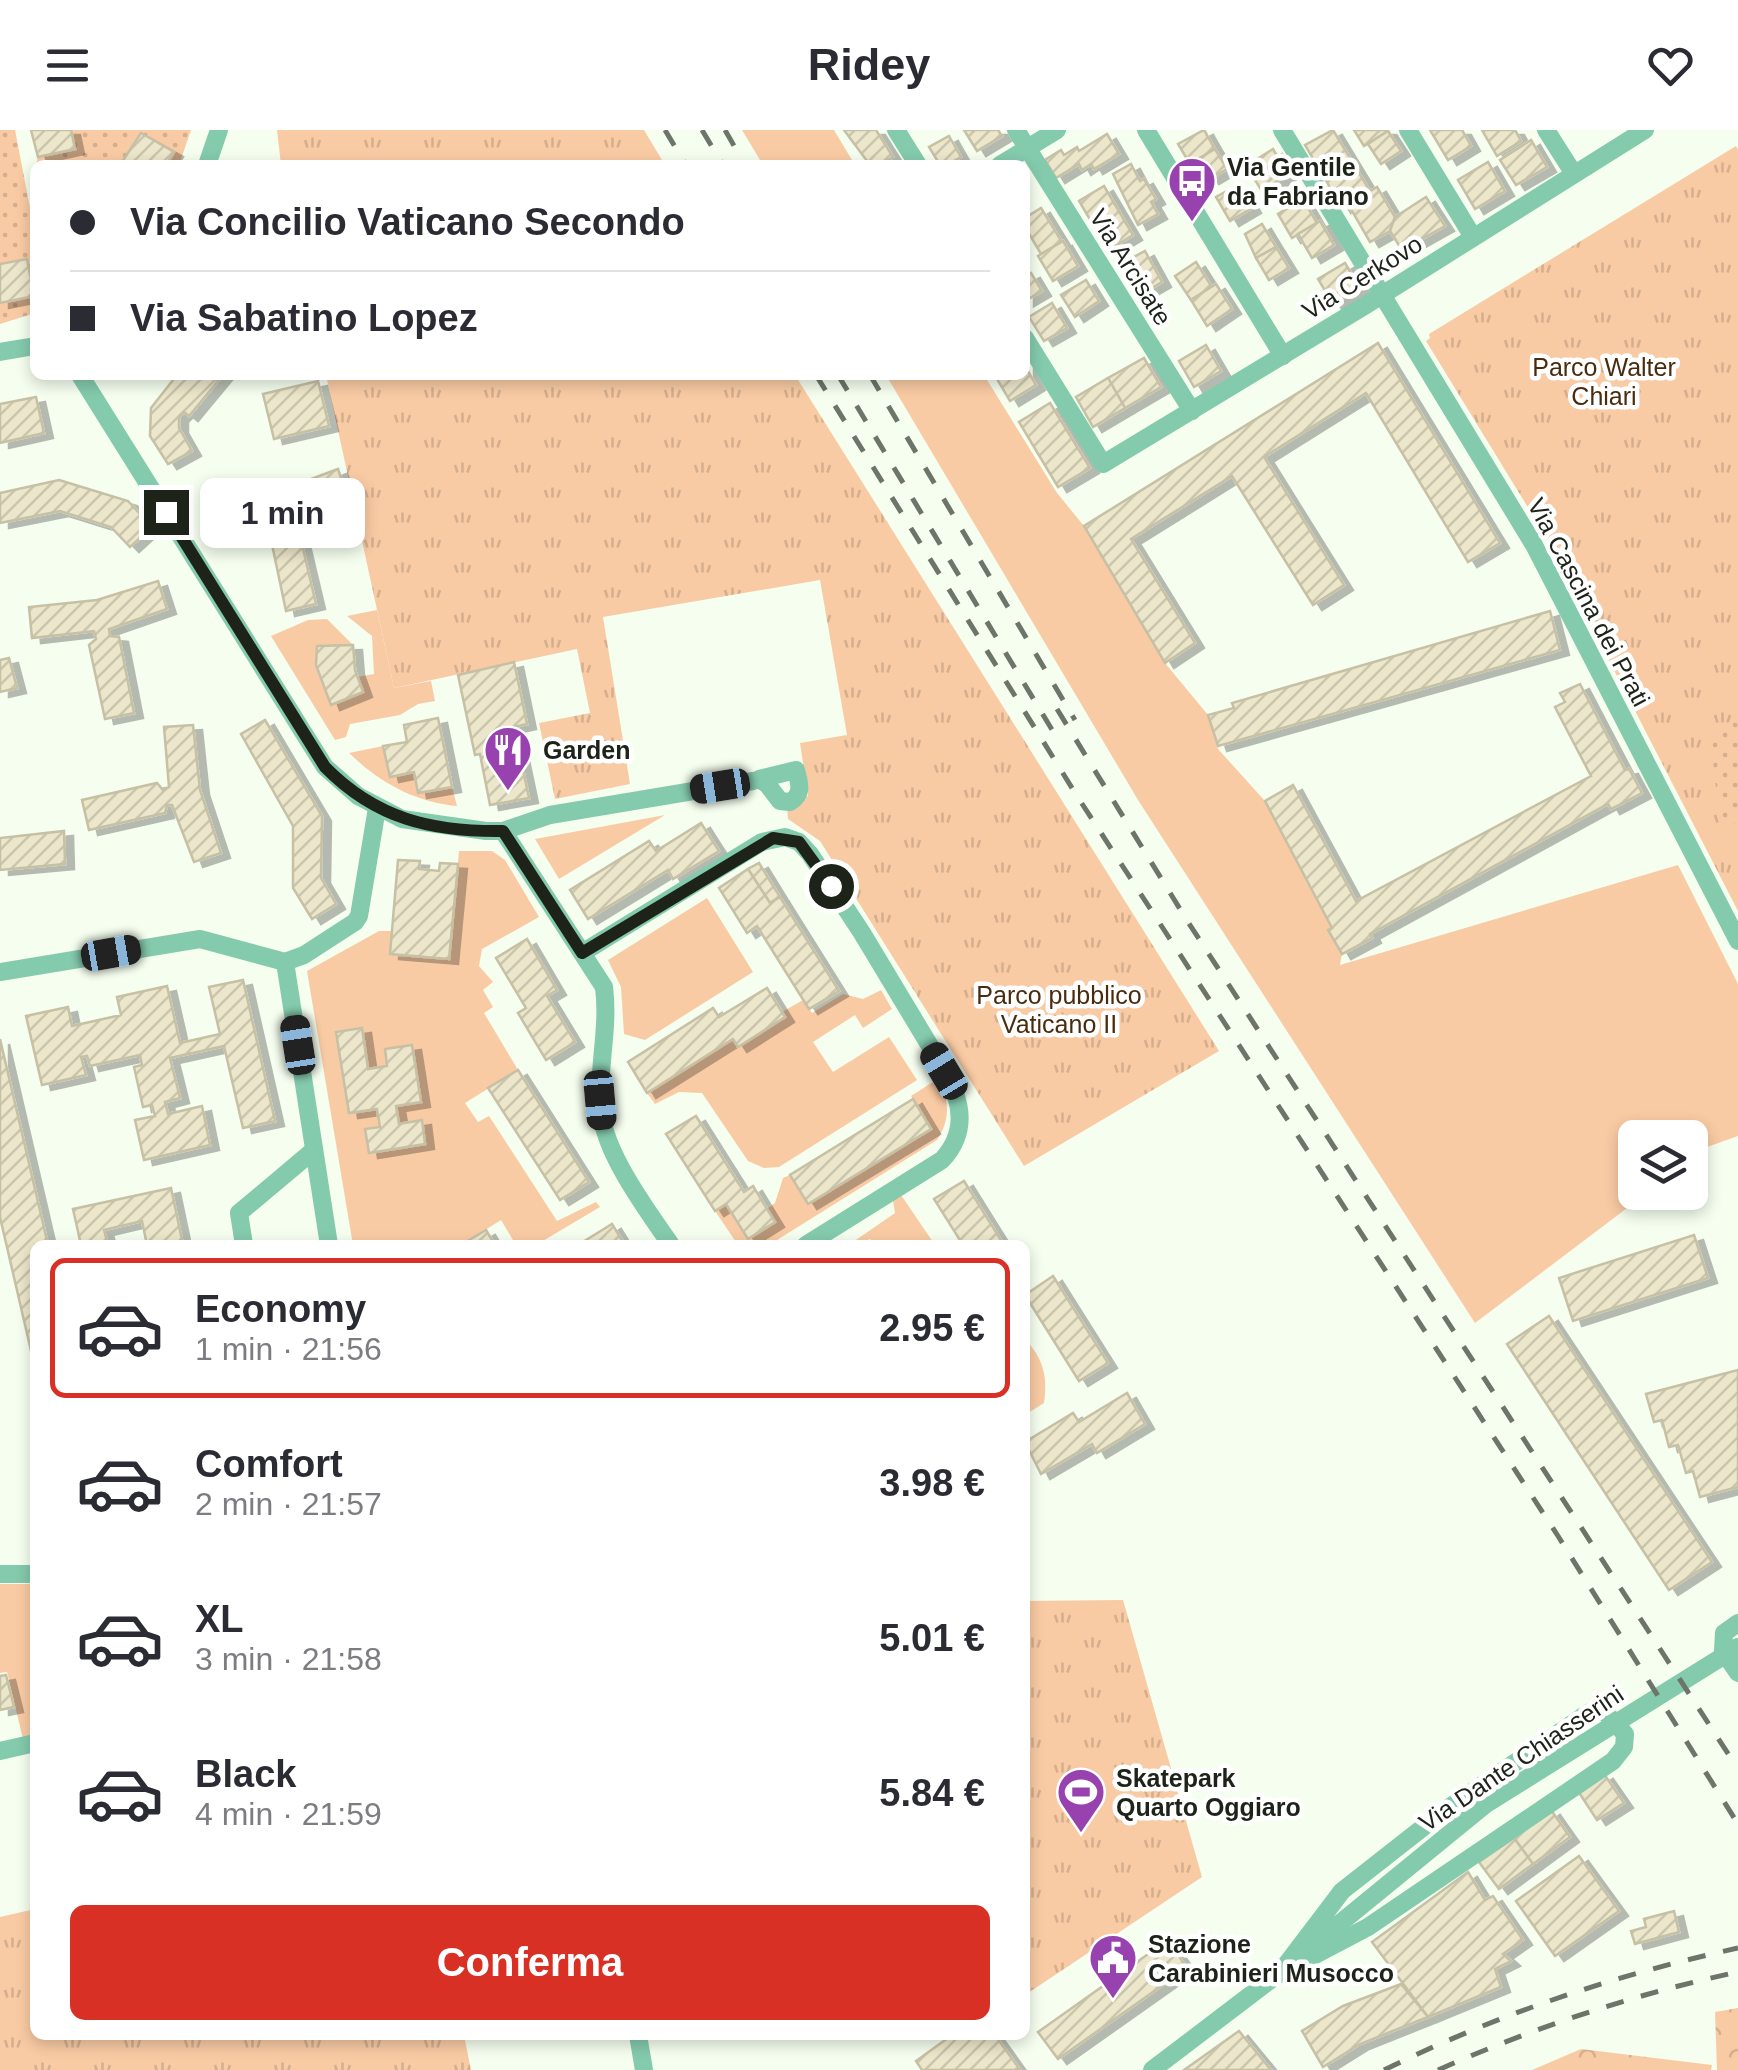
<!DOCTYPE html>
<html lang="it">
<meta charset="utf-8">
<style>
body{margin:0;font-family:Helvetica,sans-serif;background:#f7f7f7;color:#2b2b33;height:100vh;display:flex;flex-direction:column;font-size:38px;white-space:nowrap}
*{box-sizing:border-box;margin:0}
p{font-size:32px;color:#7c7c81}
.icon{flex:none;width:55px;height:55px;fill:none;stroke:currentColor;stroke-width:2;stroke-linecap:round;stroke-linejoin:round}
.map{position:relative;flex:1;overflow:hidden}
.drawer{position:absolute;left:30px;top:1110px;width:1000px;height:800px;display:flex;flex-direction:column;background:#fff;border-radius:15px;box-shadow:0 5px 15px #0003}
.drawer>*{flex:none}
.hud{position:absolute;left:30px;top:30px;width:1000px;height:220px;border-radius:15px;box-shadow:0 5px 15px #0003;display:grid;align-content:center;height:220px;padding:0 40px;background:#fff}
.buttons{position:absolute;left:1618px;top:990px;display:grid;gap:20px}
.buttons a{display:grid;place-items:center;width:90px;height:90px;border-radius:15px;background:#fff;box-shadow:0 5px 15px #0003;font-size:50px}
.end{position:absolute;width:45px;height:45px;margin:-22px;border:12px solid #1d2319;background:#fff;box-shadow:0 0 0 5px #fff}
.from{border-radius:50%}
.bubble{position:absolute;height:70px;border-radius:15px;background:#fff;box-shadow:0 5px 15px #0003;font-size:32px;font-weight:700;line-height:70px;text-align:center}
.car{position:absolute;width:30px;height:60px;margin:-30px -15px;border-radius:12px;box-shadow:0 0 8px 2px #0007;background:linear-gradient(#222 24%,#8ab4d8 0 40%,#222 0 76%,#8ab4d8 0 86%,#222 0)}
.hud b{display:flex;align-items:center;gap:35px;height:95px;font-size:38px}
.hud b+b{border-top:2px solid #e1e1e2}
.hud i{width:25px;height:25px;background:#2b2b33}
ul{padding:18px 0 0;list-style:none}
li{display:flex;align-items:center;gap:30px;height:140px;margin:0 20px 15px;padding:0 20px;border:5px solid transparent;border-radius:15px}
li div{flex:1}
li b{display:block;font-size:38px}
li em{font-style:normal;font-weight:700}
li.active{border-color:#d93025}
li>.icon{width:90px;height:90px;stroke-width:1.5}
.primary-button{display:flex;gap:20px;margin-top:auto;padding:20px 40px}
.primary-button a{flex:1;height:115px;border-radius:15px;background:#d93025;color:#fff;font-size:40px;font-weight:700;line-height:115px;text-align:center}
header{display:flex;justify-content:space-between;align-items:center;height:130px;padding:0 40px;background:#fff;font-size:45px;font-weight:700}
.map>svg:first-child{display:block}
.grass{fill:#f9cba4;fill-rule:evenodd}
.forest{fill:url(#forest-crowns)}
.park{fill:url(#park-tufts)}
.garden{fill:url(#garden-dots)}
.building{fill:url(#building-hatch);stroke:#c6c0a5;stroke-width:2.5;filter:url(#shadow)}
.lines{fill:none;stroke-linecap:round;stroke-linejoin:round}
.minor{stroke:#84caad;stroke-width:18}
.rail{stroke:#6d7469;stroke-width:5;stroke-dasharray:18 18;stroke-linecap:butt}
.route{stroke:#1d2319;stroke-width:12}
.labels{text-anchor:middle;stroke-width:9;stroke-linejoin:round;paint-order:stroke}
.poi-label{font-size:25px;font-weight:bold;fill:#1d2319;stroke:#fff;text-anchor:start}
.street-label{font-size:25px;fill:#1d2319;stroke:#fff}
.park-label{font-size:25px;fill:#492c0e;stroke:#fff}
</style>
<header><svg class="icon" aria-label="menu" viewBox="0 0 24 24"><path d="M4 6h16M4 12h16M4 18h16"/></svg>Ridey<svg class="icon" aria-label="heart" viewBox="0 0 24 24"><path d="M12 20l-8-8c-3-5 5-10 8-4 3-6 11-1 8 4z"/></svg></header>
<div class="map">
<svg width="1738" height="1940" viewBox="0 0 1738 1940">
<defs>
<pattern id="forest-crowns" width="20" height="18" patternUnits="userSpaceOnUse" patternTransform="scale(2.5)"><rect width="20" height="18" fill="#f9cba4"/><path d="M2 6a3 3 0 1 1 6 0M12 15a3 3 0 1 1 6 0" fill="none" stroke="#d5ae8d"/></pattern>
<pattern id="park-tufts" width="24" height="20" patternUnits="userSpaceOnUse" patternTransform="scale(2.5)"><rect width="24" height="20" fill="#f9cba4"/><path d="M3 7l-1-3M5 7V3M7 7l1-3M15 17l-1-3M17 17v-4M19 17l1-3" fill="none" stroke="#d5ae8d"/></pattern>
<pattern id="garden-dots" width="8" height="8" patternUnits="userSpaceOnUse" patternTransform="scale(2.5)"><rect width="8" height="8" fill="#f9cba4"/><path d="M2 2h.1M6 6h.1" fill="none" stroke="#d5ae8d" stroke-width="1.8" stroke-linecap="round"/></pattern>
<pattern id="building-hatch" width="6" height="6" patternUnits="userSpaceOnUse" patternTransform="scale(2.5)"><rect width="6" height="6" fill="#ece6ca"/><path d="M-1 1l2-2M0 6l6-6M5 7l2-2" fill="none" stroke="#cac5ad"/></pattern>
<filter id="shadow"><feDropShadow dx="9" dy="5" stdDeviation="0" flood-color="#0004"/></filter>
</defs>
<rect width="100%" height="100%" fill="#f5feef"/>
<g class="grass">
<path d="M742 0H834L855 35H763Z"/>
<path d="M886 245H984L1057 363 1084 396 1165 533 1208 585 1218 619 1265 671 1332 798 1328 800 1342 824 1340 835 1678 735 1738 854V1006L1707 1017 1690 1030V1008H1635V1062L1647 1063 1475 1193 1138 670Z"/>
<path d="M377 480 394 558 431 551 435 571 418 574 400 585 350 594 346 607 335 610 271 506 308 490 327 489 353 515 317 517 316 535 332 575 363 562 357 547 374 544 372 506 347 486Z"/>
<path d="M383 616 390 647 414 642 419 663 452 657 457 676C414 672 379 652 349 623Z"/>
<path d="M665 685 559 749 535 709Z"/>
<path d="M459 721H492L505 730 539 787 482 819 479 836 493 852 483 860 493 877 484 883 518 940 465 973 478 992 489 986 557 1091 596 1072 600 1077 536 1115H516L501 1090 461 1115H353L307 841 379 801H392L390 824 449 829ZM362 898 369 939 387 936 385 919 412 915 421 972 396 976 399 994 422 991 366 999 380 997 377 979 349 983 336 902Z"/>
<path d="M707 768 753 842 645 910 624 904 621 857 608 830Z"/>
<path d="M881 860 892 879 863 898 855 885 813 912 833 942 889 907 917 950 779 1037 764 1038 748 1031 702 963 679 962 655 974 647 963 733 909 738 916 785 887 782 882 803 870 812 883 843 864 863 869Z"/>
<path d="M939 948C949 972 951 988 937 1010L769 1115H738L715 1081 726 1074 749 1109 775 1092 767 1079 775 1073 783 1048 790 1045 808 1074 930 998 911 966Z"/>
<path d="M901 1065 935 1115H875L870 1109 855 1115 853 1112 895 1083 893 1071Z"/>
<path d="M1025 1209C1043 1228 1048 1247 1044 1273L1025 1285Z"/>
<path d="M0 1454H35V1607L23 1609 7 1542 0 1543Z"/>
</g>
<g class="forest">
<path d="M1738 1878V1940H1717L1715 1882Z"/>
<path d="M1581 1919 1712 1935 1711 1940H1532Z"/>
</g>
<g class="park">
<path d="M277 0H644L665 35H281Z"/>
<path d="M1736 16 1738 20V781L1543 402 1426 211 1430 208 1429 204Z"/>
<path d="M326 245H795L1219 921 1024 1036 820 711 788 689 787 677 808 666 800 613 847 605 820 450 603 487 630 654 555 669 539 593 590 583 577 519 394 558Z"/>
<path d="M1123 1470 1202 1747 1025 1865V1471Z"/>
<path d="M35 1779V1905H464L471 1940H0V1787Z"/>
</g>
<g class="garden">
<path d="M0 0H15L35 104V183L0 194Z"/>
<path d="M71 0H191L179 35H166L174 22 141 4 120 35H36L38 27 75 19Z"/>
<path d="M1738 588V692L1720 698 1710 601Z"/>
</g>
<g class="building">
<path d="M31 0H71L75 19 38 27Z"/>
<path d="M844 0H876L893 27 880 35H870Z"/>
<path d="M964 0H998L1002 6 977 21Z"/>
<path d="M1204 0 1215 19 1190 34 1178 14Z"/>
<path d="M1333 0 1370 61 1342 78 1305 15Z"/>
<path d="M1354 0H1387L1388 1 1364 16Z"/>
<path d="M1430 0H1462L1471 16 1448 30Z"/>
<path d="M1482 0H1515L1521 11 1497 26Z"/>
<path d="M1388 1 1401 21 1381 34 1368 14Z"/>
<path d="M141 3 174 22 166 35H120Z"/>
<path d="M1107 4 1119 24 1094 39 1091 34 1082 40 1079 34 1056 48 1045 30 1061 20 1064 25 1077 17 1079 21Z"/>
<path d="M949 6 961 27 947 35H940L929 17Z"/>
<path d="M1531 10 1547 37 1516 55 1500 30Z"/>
<path d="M1215 19 1227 39 1210 49 1206 42 1198 47 1190 34Z"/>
<path d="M1273 19 1288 44 1262 61 1246 36Z"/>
<path d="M1488 32 1505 61 1475 79 1458 50Z"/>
<path d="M1131 34 1140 51 1144 49 1156 69 1151 72 1158 84 1138 95 1113 44Z"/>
<path d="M1238 55 1252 78 1230 91 1216 67Z"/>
<path d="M1104 56 1133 105 1115 116 1112 111 1105 115 1079 71Z"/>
<path d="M1377 57 1395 87 1390 101 1370 112 1348 74Z"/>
<path d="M1426 67 1445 96 1402 120 1390 101 1395 87Z"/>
<path d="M1303 69 1317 93 1292 108 1278 84Z"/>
<path d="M1041 78 1062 112 1041 124 1025 97V88Z"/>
<path d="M1320 91 1334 115 1312 128 1298 104Z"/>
<path d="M1262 94 1276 117 1256 128 1245 104Z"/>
<path d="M1063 111 1078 136 1053 151 1038 126Z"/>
<path d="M1276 117 1289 138 1269 150 1256 128Z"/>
<path d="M1145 121 1162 152 1138 166 1121 134Z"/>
<path d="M27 129 34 166 0 173V134Z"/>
<path d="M1196 132 1212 157 1191 170 1175 146Z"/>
<path d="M1345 133 1360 158 1333 174 1318 149Z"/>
<path d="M1031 143 1042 161 1025 171V146Z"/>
<path d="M1086 150 1099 171 1075 187 1061 165Z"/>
<path d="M1216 154 1232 179 1207 196 1191 170Z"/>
<path d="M1052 173 1067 198 1044 211 1029 187Z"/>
<path d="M1378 213 1500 413 1468 432 1366 263 1264 327 1344 455 1313 475 1232 346 1131 409 1195 513 1165 533 1084 396Z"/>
<path d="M1206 215 1221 241 1194 257 1179 231Z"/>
<path d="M1144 228 1161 257 1125 278 1108 248Z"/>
<path d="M1025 236 1036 255 1010 271 997 249 1003 245H1025Z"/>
<path d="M177 245H223L189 286 184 282 179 287V298L192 321 168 334 150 306 151 278Z"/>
<path d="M1108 248 1125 278 1093 297 1076 267Z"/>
<path d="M318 251 329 296 274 309 263 264Z"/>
<path d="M36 267 44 303 0 313V274Z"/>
<path d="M1050 273 1090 338 1058 357 1019 292Z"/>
<path d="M338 339 348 369 290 389 292 397 298 398 316 474 286 481 270 405 277 400 276 392 212 401 211 370 274 363Z"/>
<path d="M59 350 128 371 152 397 130 417 111 397 60 381 0 393V363Z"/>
<path d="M158 451 167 479 109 499 110 506 119 507 134 583 105 589 89 515 96 509 94 501 32 508 29 477 97 470Z"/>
<path d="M1550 481 1560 520 1218 616 1208 585 1234 578 1232 573Z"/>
<path d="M353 515 355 540 363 562 331 575 316 535 317 516Z"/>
<path d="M9 528 17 558 0 562V530Z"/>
<path d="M514 532 527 594 514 597 529 668 490 675 480 624 475 625 458 545Z"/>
<path d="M1580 554 1625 640 1629 639 1642 663 1611 679 1608 674 1370 804 1372 808 1342 824 1328 800 1332 798 1265 671 1293 655 1356 771 1591 646 1555 577 1565 572 1560 563Z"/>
<path d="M438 588 452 657 418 663 414 642 390 647 383 616 407 612 404 595Z"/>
<path d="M265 590 322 686 321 748 336 774 312 789 293 758V696L241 604Z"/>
<path d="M193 595 200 660 221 723 194 732 172 675H167L165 683 89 700 82 670 157 653 163 660 169 657 164 597Z"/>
<path d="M701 693 719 721 673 749 668 740 588 789 570 760 649 711 656 721Z"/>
<path d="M64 701 65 734 0 740V708Z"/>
<path d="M398 730 420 731 419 739 439 741 440 733 458 734 449 829 390 824Z"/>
<path d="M759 733 780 767 770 773 748 739Z"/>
<path d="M748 739 770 773 780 767 839 861 809 879 757 796 747 803 719 758Z"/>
<path d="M527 809 557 860 547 866 575 912 546 930 518 883 526 878 496 828Z"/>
<path d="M243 850 275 991 243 998 224 916 170 928 180 968 165 972 168 984 202 976 210 1015 144 1030 135 990 155 986 152 975 143 977 134 937 142 935 140 925 90 936 87 926 81 927 86 945 42 955 26 886 68 877 72 896 121 885 117 867 167 856 180 913 220 904 209 857Z"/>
<path d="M767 858 785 887 738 917 733 909 647 963 628 932 713 878 719 887Z"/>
<path d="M362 898 368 939 387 936 385 919 412 915 421 972 396 976 399 994 422 990 425 1014 369 1023 365 999 380 997 377 979 349 983 336 902Z"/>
<path d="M0 909 48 1115H35V1238L0 1087Z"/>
<path d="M518 940 589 1052 560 1070 488 958Z"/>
<path d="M913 969 931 999 808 1074 790 1045Z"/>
<path d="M696 986 744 1062 753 1056 775 1092 748 1109 726 1074 715 1081 666 1004Z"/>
<path d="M964 1051 1004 1115H963L934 1069Z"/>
<path d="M171 1058 183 1115H147L142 1091 104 1100 108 1115H81L73 1079Z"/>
<path d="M612 1094 625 1115H578Z"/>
<path d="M486 1100 495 1115H461Z"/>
<path d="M1694 1105 1708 1148 1573 1191 1559 1148Z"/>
<path d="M1053 1146 1108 1233 1079 1251 1025 1165Z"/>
<path d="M1549 1186 1712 1432 1669 1460 1507 1214Z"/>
<path d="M1738 1240V1357L1700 1367 1693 1341 1686 1343 1678 1315 1669 1317 1662 1290 1654 1292 1646 1264Z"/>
<path d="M1127 1263 1145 1294 1097 1323 1092 1314 1041 1344 1025 1312 1073 1283 1079 1292Z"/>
<path d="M6 1545 14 1577 0 1580V1546Z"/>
<path d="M1604 1644 1624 1673 1597 1690 1578 1661Z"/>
<path d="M1551 1680 1570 1707 1533 1734 1514 1708Z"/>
<path d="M1514 1708 1533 1734 1499 1759 1479 1732Z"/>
<path d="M1579 1726 1619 1781 1555 1826 1516 1771Z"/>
<path d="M1468 1742 1485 1770 1493 1766 1523 1810 1503 1824 1511 1831 1495 1839 1501 1857 1428 1887 1372 1812Z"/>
<path d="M1674 1781 1679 1802 1635 1814 1631 1801 1646 1797 1644 1789Z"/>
<path d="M1168 1810 1187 1838 1058 1929 1038 1902Z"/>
<path d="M1401 1854 1428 1887 1360 1914 1323 1937 1302 1901 1343 1876Z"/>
<path d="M1239 1901 1271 1940H1184Z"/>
<path d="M952 1905H995L1020 1940H922L916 1931Z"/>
</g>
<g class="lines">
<g class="minor">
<path d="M896 0 918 35"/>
<path d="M1016 0 1192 281"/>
<path d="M1146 0 1283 226"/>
<path d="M1282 0 1534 415 1738 811"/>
<path d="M1408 0 1473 107"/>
<path d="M1546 0 1574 44"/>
<path d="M207 35 219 0"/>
<path d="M1000 35 1057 0"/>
<path d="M1025 208 1103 334 1366 175 1645 0"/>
<path d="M0 222 35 216"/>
<path d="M80 245 325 637 358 666 402 689 486 701H503L550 685 753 651"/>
<path d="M796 640C799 652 804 664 790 672L780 671 767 654 759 649Z"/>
<path d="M503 701 604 857C609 896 599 933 600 972 600 1018 645 1077 671 1115"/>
<path d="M582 823 762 712 785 707 799 712 810 724 862 803 945 941C962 972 968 1002 942 1030L806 1115"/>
<path d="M285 832 329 1115"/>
<path d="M285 832 304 825 355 792 359 786 377 678"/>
<path d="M0 842 200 809 285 832"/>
<path d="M244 1115 239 1083 314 1020"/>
<path d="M0 1444H35"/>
<path d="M1738 1493 1724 1503 1723 1521 1738 1543"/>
<path d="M1602 1579 1625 1604 1624 1617 1613 1631 1368 1797 1279 1844 1342 1761 1444 1681 1588 1583Z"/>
<path d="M0 1621 35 1613"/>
<path d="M1306 1821 1486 1674 1738 1517"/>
<path d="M638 1905 644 1940"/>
<path d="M1152 1940 1286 1838"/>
</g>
<g class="rail">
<path d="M665 0 686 35"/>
<path d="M702 0 723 35"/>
<path d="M725 0 745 35"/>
<path d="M816 245 1077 666 1558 1406 1738 1694"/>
<path d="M838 245 1057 608"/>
<path d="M870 245 1075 590"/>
<path d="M1057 579 1188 792 1738 1639"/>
<path d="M1384 1940C1498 1884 1615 1845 1738 1818"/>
<path d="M1438 1940C1535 1897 1635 1864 1738 1842"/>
</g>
</g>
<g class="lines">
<path class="route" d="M166 382 325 637C376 689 432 702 503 701L582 823 773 708 799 712 831 756"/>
</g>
<defs>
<g id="bus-pin" transform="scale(2.5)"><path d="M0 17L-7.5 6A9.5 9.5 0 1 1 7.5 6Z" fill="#9842af" stroke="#fff"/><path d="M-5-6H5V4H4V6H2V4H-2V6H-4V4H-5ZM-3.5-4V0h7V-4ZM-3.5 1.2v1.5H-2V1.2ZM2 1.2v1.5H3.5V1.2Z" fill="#fff"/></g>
<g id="restaurant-pin" transform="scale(2.5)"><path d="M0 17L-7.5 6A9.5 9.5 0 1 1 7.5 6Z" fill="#9842af" stroke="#fff"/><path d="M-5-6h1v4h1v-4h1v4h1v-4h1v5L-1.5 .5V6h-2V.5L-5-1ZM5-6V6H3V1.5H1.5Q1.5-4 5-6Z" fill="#fff"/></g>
<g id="stadium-pin" transform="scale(2.5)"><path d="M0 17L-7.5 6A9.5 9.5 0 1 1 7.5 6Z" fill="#9842af" stroke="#fff"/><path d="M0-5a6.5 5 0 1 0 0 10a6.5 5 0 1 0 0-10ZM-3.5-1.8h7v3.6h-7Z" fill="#fff"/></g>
<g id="civic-pin" transform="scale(2.5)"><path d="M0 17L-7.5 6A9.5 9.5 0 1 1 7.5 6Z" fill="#9842af" stroke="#fff"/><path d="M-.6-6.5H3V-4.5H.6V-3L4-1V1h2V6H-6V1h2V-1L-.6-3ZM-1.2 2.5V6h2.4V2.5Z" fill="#fff"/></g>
</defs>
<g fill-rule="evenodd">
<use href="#bus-pin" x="1192" y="51"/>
<use href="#restaurant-pin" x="508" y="620"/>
<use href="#stadium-pin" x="1081" y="1662"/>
<use href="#civic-pin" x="1113" y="1828"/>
</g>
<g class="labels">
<g class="poi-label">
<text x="1227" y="46">Via Gentile<tspan x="1227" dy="29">da Fabriano</tspan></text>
<text x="543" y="629">Garden</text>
<text x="1116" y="1657">Skatepark<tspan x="1116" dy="29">Quarto Oggiaro</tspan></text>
<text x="1148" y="1823">Stazione<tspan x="1148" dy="29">Carabinieri Musocco</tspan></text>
</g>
<g class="street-label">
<text transform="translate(1131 137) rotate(58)" y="9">Via Arcisate</text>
<text transform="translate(1362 147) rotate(-32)" y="9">Via Cerkovo</text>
<text transform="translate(1589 472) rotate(62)" y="9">Via Cascina dei Prati</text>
<text transform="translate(1521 1628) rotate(-34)" y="9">Via Dante Chiasserini</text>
</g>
<g class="park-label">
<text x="1604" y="246">Parco Walter<tspan x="1604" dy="29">Chiari</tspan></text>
<text x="1059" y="874">Parco pubblico<tspan x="1059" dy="29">Vaticano II</tspan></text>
</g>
</g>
</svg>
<div class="buttons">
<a><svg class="icon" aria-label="layers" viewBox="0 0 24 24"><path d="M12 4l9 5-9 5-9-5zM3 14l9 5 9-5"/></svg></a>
</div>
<i class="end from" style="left:831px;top:756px"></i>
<i class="end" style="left:166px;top:382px"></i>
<div class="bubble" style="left:200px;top:348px;width:165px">1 min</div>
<i class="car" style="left:720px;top:656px;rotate:261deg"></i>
<i class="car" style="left:111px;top:823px;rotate:80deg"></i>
<i class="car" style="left:298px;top:915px;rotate:351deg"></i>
<i class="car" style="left:944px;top:941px;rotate:329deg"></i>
<i class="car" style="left:600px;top:970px;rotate:175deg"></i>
<div class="hud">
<b><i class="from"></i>Via Concilio Vaticano Secondo</b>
<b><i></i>Via Sabatino Lopez</b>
</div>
<section class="drawer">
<ul>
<li class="active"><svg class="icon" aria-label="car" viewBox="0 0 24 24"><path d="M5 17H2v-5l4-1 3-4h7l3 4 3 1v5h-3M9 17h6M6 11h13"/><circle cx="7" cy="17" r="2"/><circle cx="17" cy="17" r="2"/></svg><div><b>Economy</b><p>1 min · 21:56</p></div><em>2.95 €</em></li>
<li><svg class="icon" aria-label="car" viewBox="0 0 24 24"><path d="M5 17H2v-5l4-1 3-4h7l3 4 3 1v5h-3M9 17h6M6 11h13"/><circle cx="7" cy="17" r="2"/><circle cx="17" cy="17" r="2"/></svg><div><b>Comfort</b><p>2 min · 21:57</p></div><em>3.98 €</em></li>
<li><svg class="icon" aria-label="car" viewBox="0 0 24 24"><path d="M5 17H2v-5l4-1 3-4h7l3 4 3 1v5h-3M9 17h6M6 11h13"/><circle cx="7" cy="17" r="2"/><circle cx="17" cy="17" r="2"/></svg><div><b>XL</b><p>3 min · 21:58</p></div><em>5.01 €</em></li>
<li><svg class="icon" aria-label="car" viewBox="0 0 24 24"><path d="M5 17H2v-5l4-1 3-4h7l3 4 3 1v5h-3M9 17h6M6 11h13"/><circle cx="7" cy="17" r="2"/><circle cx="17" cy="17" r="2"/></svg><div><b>Black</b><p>4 min · 21:59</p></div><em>5.84 €</em></li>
</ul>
<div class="primary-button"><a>Conferma</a></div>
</section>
</div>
